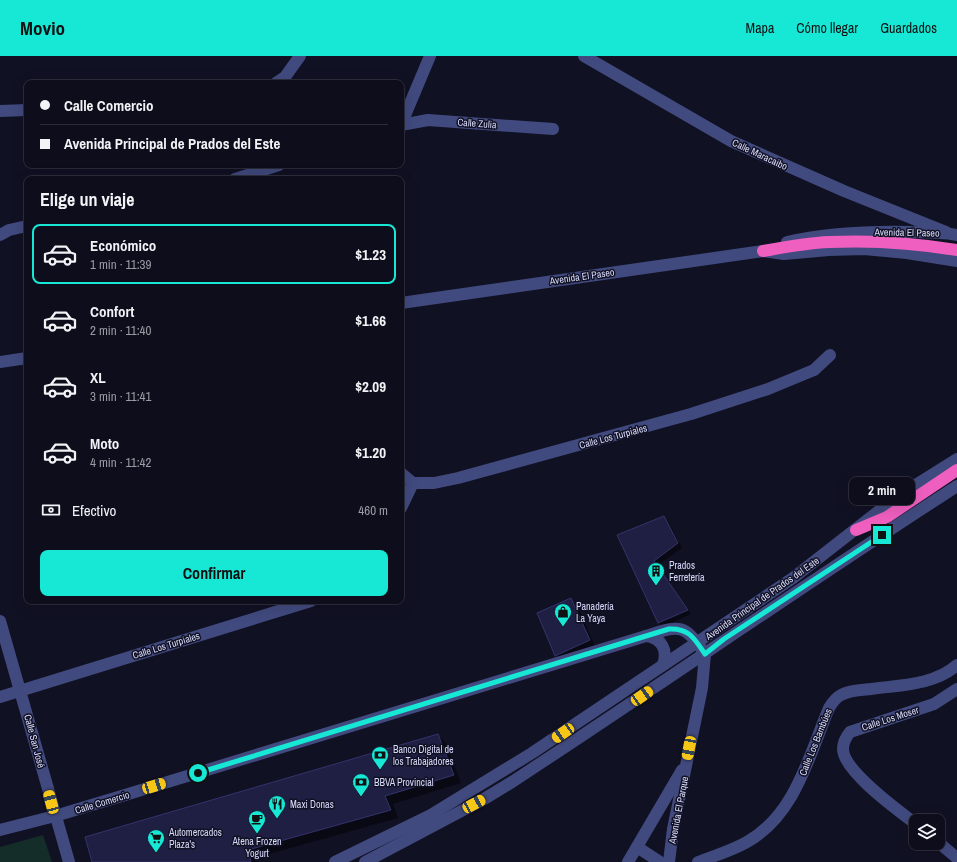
<!DOCTYPE html>
<html lang="es">
<meta charset="utf-8">
<style>
body{margin:0;font-family:"Archivo Narrow",sans-serif;background:#1b1b28;color:#f1f3f6;height:100vh;display:flex;flex-direction:column;font-size:15px;white-space:nowrap}
*{box-sizing:border-box;margin:0}
p{font-size:13px;color:#9a9ca3}
.icon{flex:none;width:22px;height:22px;fill:none;stroke:currentColor;stroke-width:2;stroke-linecap:round;stroke-linejoin:round}
.map{position:relative;flex:1;overflow:hidden}
.panel{position:absolute;left:24px;top:120px;width:380px;height:428px;display:flex;flex-direction:column;background:#0d0d1b;border-radius:8px;box-shadow:0 4px 16px #0002,0 0 0 1px #2d2d3a}
.panel>*{flex:none}
.banner{position:absolute;left:24px;top:24px;width:380px;height:88px;border-radius:8px;box-shadow:0 4px 16px #0002,0 0 0 1px #2d2d3a;display:grid;align-content:center;height:88px;padding:0 16px;background:#0d0d1b}
.tools{position:absolute;left:909px;top:758px;display:grid;gap:8px}
.tools a{display:grid;place-items:center;width:36px;height:36px;border-radius:8px;background:#0d0d1b;box-shadow:0 4px 16px #0002,0 0 0 1px #2d2d3a;font-size:20px}
.end{position:absolute;width:18px;height:18px;margin:-9px;border:5px solid #17e8d6;background:#111;box-shadow:0 0 0 2px #111}
.from{border-radius:50%}
.bubble{position:absolute;height:28px;border-radius:8px;background:#0d0d1b;box-shadow:0 4px 16px #0002,0 0 0 1px #2d2d3a;font-size:13px;font-weight:700;line-height:28px;text-align:center}
.car{position:absolute;width:12px;height:24px;margin:-12px -6px;border-radius:5px;box-shadow:0 0 3px 1px #0007;background:linear-gradient(#f5c518 24%,#345 0 40%,#f5c518 0 76%,#345 0 86%,#f5c518 0)}
.banner b{display:flex;align-items:center;gap:14px;height:38px;font-size:15px}
.banner b+b{border-top:1px solid #2d2d3a}
.banner i{width:10px;height:10px;background:#f1f3f6}
ul{padding:0;list-style:none}
li{display:flex;align-items:center;gap:12px;height:60px;margin:0 8px 6px;padding:0 8px;border:2px solid transparent;border-radius:8px}
li div{flex:1}
li b{display:block;font-size:15px}
li em{font-style:normal;font-weight:700}
li.selected{border-color:#17e8d6}
li>.icon{width:36px;height:36px;stroke-width:1.5}
h2{padding:0 16px;font-size:18px;line-height:48px}
.pay{display:flex;align-items:center;gap:10px;height:44px;padding:0 16px;font-size:15px}
.pay p{margin-inline-start:auto}
.primary-button{display:flex;gap:8px;margin-top:auto;padding:8px 16px}
.primary-button a{flex:1;height:46px;border-radius:8px;background:#17e8d6;color:#111;font-size:16px;font-weight:700;line-height:46px;text-align:center}
header{display:flex;align-items:center;gap:24px;box-sizing:border-box;height:56px;padding:0 20px;background:#17e8d6;color:#111}
header strong{font-size:19px}
nav{display:flex;gap:22px;margin-inline-start:auto;font-size:14px}
.map>svg:first-child{display:block}
.green{fill:#152d28}
.shadow{fill:#0007}
.building{fill:#1f1f43;stroke:#34336d}
.lines{fill:none;stroke-linecap:round;stroke-linejoin:round}
.minor{stroke:#414a7e;stroke-width:12}
.highway{stroke:#ef5fbf;stroke-width:12}
.route{stroke:#17e8d6;stroke-width:5}
.labels{text-anchor:middle;stroke-width:3;stroke-linejoin:round;paint-order:stroke}
.street-label{font-size:10px;fill:#d8dafb;stroke:#111124}
.poi-label{font-size:10px;fill:#d8dafb;stroke:#111124;text-anchor:start}
</style>
<header>
<strong>Movio</strong>
<nav><a>Mapa</a><a>Cómo llegar</a><a>Guardados</a></nav>
</header>
<div class="map">
<svg width="957" height="806" viewBox="0 0 957 806">
<rect width="100%" height="100%" fill="#111124"/>
<path class="green" d="M43 779 52 806H0V791Z"/>
<g class="shadow">
<path d="M664 461 668 465 682 492 657 510 691 558 663 571 659 567 618 479Z"/>
<path d="M571 544 577 549 595 590 562 604 556 599Z"/>
<path d="M438 679 446 688 461 727 393 748 398 762 255 802 256 806H93Z"/>
</g>
<g class="building">
<path d="M664 460 678 487 654 505 688 554 658 567 617 479Z"/>
<path d="M571 542 590 584 555 600 537 557Z"/>
<path d="M438 678 454 719 385 740 391 754 248 794 251 806H92L85 781Z"/>
</g>
<g class="lines">
<g class="minor">
<path d="M584 0 731 85 844 135 946 176"/>
<path d="M276 27 285 21 300 0"/>
<path d="M0 55 27 54"/>
<path d="M401 69 428 64 553 73"/>
<path d="M401 69 430 0"/>
<path d="M235 123 279 109"/>
<path d="M0 179 9 174 27 170"/>
<path d="M787 186C828 177 869 175 911 176 926 176 942 176 957 179"/>
<path d="M401 247 763 195 784 198 829 194 864 193 907 197 957 205"/>
<path d="M0 306 27 302"/>
<path d="M401 417 413 427"/>
<path d="M413 427H434L458 422 691 358 768 333 814 314 830 299"/>
<path d="M401 452 413 427"/>
<path d="M0 565 69 806"/>
<path d="M646 580C680 569 684 567 705 598L702 632 673 773 669 806"/>
<path d="M0 641 311 545"/>
<path d="M916 768C899 755 843 715 843 693 843 686 846 681 850 676L934 648 957 633"/>
<path d="M0 774 55 760 125 739 646 580C662 582 668 594 663 609"/>
<path d="M938 786 957 802"/>
<path d="M637 791 660 806"/>
<path d="M335 806 429 760 532 697 793 522 898 440 957 403"/>
<path d="M365 806 484 743 512 726C661 628 807 527 957 430"/>
<path d="M628 806 682 714"/>
<path d="M698 806C714 800 731 795 747 786 795 759 809 700 829 652 832 647 835 642 841 639 850 634 861 634 871 633 900 629 935 629 957 609"/>
</g>
<g class="highway">
<path d="M763 195C785 191 807 187 829 186 872 184 915 187 957 194"/>
<path d="M856 474 887 461 957 414"/>
</g>
</g>
<g class="lines">
<path class="route" d="M198 717 669 573C689 572 694 582 705 598L724 583 882 479"/>
</g>
<defs>
<g id="building-pin" transform="scale(0.9)"><path d="M0 17L-7.5 6A9.5 9.5 0 1 1 7.5 6Z" fill="#17e8d6" stroke="#111124"/><path d="M-4-6H4V6H1V3H-1V6H-4ZM-2.5-4.3h1.7v1.8h-1.7ZM.8-4.3h1.7v1.8H.8ZM-2.5-1h1.7V.8h-1.7ZM.8-1h1.7V.8H.8Z" fill="#111"/></g>
<g id="shop-pin" transform="scale(0.9)"><path d="M0 17L-7.5 6A9.5 9.5 0 1 1 7.5 6Z" fill="#17e8d6" stroke="#111124"/><path d="M-5-2.5h2.3a2.7 3.5 0 0 1 5.4 0H5L5.5 6h-11ZM-1.5-2.5h3a1.5 2.3 0 0 0-3 0Z" fill="#111"/></g>
<g id="bank-pin" transform="scale(0.9)"><path d="M0 17L-7.5 6A9.5 9.5 0 1 1 7.5 6Z" fill="#17e8d6" stroke="#111124"/><path d="M-6-4H6V4H-6ZM0-2.3a2.3 2.3 0 1 0 0 4.6a2.3 2.3 0 1 0 0-4.6Z" fill="#111"/></g>
<g id="restaurant-pin" transform="scale(0.9)"><path d="M0 17L-7.5 6A9.5 9.5 0 1 1 7.5 6Z" fill="#17e8d6" stroke="#111124"/><path d="M-5-6h1v4h1v-4h1v4h1v-4h1v5L-1.5 .5V6h-2V.5L-5-1ZM5-6V6H3V1.5H1.5Q1.5-4 5-6Z" fill="#111"/></g>
<g id="cafe-pin" transform="scale(0.9)"><path d="M0 17L-7.5 6A9.5 9.5 0 1 1 7.5 6Z" fill="#17e8d6" stroke="#111124"/><path d="M-5.5-4.5H6V0H3Q3 3.5 0 3.5H-2.5Q-5.5 3.5-5.5 0ZM3-3.2v2h1.7v-2ZM-6 4.5H4V6H-6Z" fill="#111"/></g>
<g id="supermarket-pin" transform="scale(0.9)"><path d="M0 17L-7.5 6A9.5 9.5 0 1 1 7.5 6Z" fill="#17e8d6" stroke="#111124"/><path d="M-6-5.5h2.5l.6 2H6L4.5 2H-2.5L-4.4-4H-6ZM-1.5 3.2a1.3 1.3 0 1 0 .1 0ZM3 3.2a1.3 1.3 0 1 0 .1 0Z" fill="#111"/></g>
</defs>
<g fill-rule="evenodd">
<use href="#building-pin" x="656" y="515"/>
<use href="#shop-pin" x="563" y="556"/>
<use href="#bank-pin" x="380" y="699"/>
<use href="#bank-pin" x="361" y="726"/>
<use href="#restaurant-pin" x="277" y="748"/>
<use href="#cafe-pin" x="257" y="763"/>
<use href="#supermarket-pin" x="156" y="782"/>
</g>
<g class="labels">
<g class="street-label">
<text transform="translate(477 67) rotate(4)" y="4">Calle Zulia</text>
<text transform="translate(760 98) rotate(25)" y="4">Calle Maracaibo</text>
<text transform="translate(907 176) rotate(1)" y="4">Avenida El Paseo</text>
<text transform="translate(582 220) rotate(-8)" y="4">Avenida El Paseo</text>
<text transform="translate(613 380) rotate(-15)" y="4">Calle Los Turpiales</text>
<text transform="translate(762 542) rotate(-35)" y="4">Avenida Principal de Prados del Este</text>
<text transform="translate(166 589) rotate(-17)" y="4">Calle Los Turpiales</text>
<text transform="translate(890 662) rotate(-18)" y="4">Calle Los Moser</text>
<text transform="translate(35 685) rotate(75)" y="4">Calle San José</text>
<text transform="translate(815 686) rotate(-68)" y="4">Calle Los Bambúes</text>
<text transform="translate(102 746) rotate(-17)" y="4">Calle Comercio</text>
<text transform="translate(678 754) rotate(-79)" y="4">Avenida El Parque</text>
</g>
<g class="poi-label">
<text x="669" y="513">Prados<tspan x="669" dy="12">Ferretería</tspan></text>
<text x="576" y="554">Panadería<tspan x="576" dy="12">La Yaya</tspan></text>
<text x="393" y="697">Banco Digital de<tspan x="393" dy="12">los Trabajadores</tspan></text>
<text x="374" y="730">BBVA Provincial</text>
<text x="290" y="752">Maxi Donas</text>
<text x="169" y="780">Automercados<tspan x="169" dy="12">Plaza's</tspan></text>
<text x="257" y="789" text-anchor="middle">Atena Frozen<tspan x="257" dy="12">Yogurt</tspan></text>
</g>
</g>
</svg>
<div class="tools">
<a><svg class="icon" aria-label="layers" viewBox="0 0 24 24"><path d="M12 4l9 5-9 5-9-5zM3 14l9 5 9-5"/></svg></a>
</div>
<i class="end from" style="left:198px;top:717px"></i>
<i class="end" style="left:882px;top:479px"></i>
<div class="bubble" style="left:849px;top:421px;width:66px">2 min</div>
<i class="car" style="left:642px;top:640px;rotate:56deg"></i>
<i class="car" style="left:563px;top:677px;rotate:236deg"></i>
<i class="car" style="left:689px;top:692px;rotate:191deg"></i>
<i class="car" style="left:154px;top:730px;rotate:73deg"></i>
<i class="car" style="left:51px;top:746px;rotate:345deg"></i>
<i class="car" style="left:474px;top:748px;rotate:62deg"></i>
<div class="banner">
<b><i class="from"></i>Calle Comercio</b>
<b><i></i>Avenida Principal de Prados del Este</b>
</div>
<section class="panel">
<h2>Elige un viaje</h2>
<ul>
<li class="selected"><svg class="icon" aria-label="car" viewBox="0 0 24 24"><path d="M5 17H2v-5l4-1 3-4h7l3 4 3 1v5h-3M9 17h6M6 11h13"/><circle cx="7" cy="17" r="2"/><circle cx="17" cy="17" r="2"/></svg><div><b>Económico</b><p>1 min · 11:39</p></div><em>$1.23</em></li>
<li><svg class="icon" aria-label="car" viewBox="0 0 24 24"><path d="M5 17H2v-5l4-1 3-4h7l3 4 3 1v5h-3M9 17h6M6 11h13"/><circle cx="7" cy="17" r="2"/><circle cx="17" cy="17" r="2"/></svg><div><b>Confort</b><p>2 min · 11:40</p></div><em>$1.66</em></li>
<li><svg class="icon" aria-label="car" viewBox="0 0 24 24"><path d="M5 17H2v-5l4-1 3-4h7l3 4 3 1v5h-3M9 17h6M6 11h13"/><circle cx="7" cy="17" r="2"/><circle cx="17" cy="17" r="2"/></svg><div><b>XL</b><p>3 min · 11:41</p></div><em>$2.09</em></li>
<li><svg class="icon" aria-label="car" viewBox="0 0 24 24"><path d="M5 17H2v-5l4-1 3-4h7l3 4 3 1v5h-3M9 17h6M6 11h13"/><circle cx="7" cy="17" r="2"/><circle cx="17" cy="17" r="2"/></svg><div><b>Moto</b><p>4 min · 11:42</p></div><em>$1.20</em></li>
</ul>
<div class="pay"><svg class="icon" aria-label="cash" viewBox="0 0 24 24"><path d="M3 7h18v10H3z"/><circle cx="12" cy="12" r="2"/></svg>Efectivo<p>460 m</p></div>
<div class="primary-button"><a>Confirmar</a></div>
</section>
</div>
